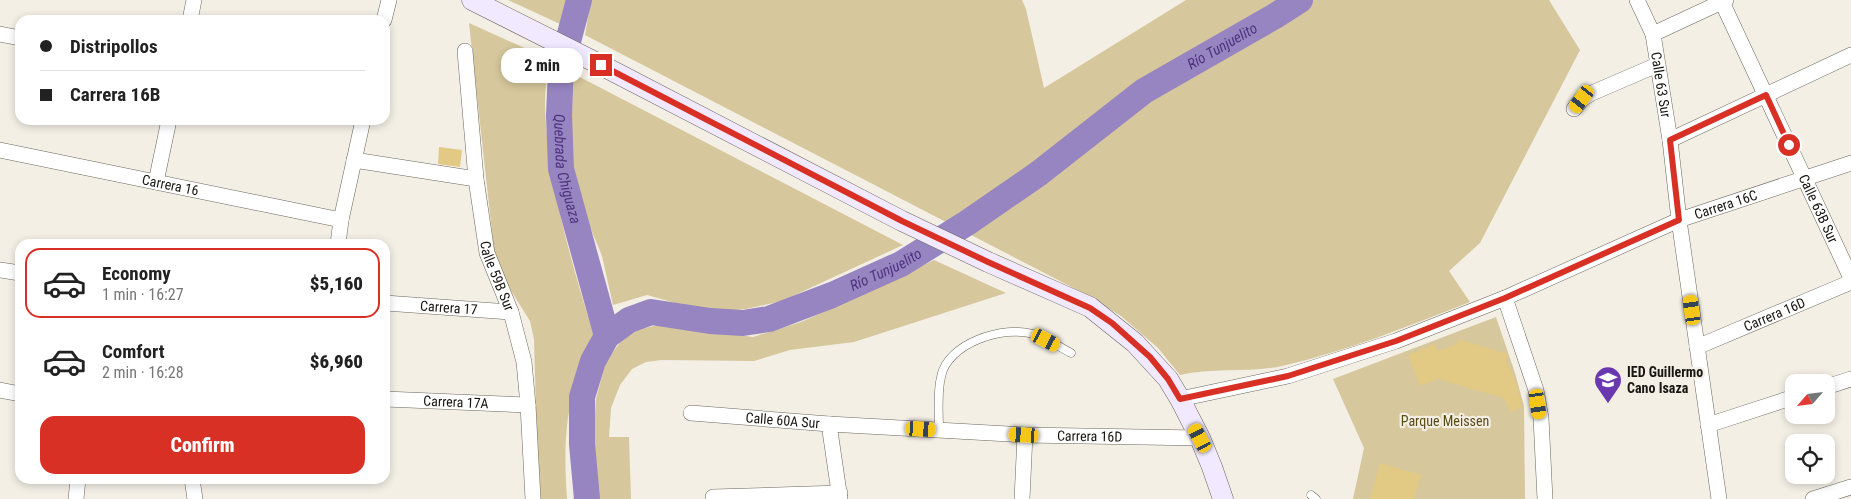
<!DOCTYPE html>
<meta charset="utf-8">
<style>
body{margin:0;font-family:"Roboto Condensed",sans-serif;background:#f2f2f2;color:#222;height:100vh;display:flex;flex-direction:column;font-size:19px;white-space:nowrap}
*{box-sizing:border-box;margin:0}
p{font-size:16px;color:#767676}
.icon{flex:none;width:28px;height:28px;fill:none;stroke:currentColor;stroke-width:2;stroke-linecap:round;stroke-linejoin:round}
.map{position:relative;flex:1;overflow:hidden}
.details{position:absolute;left:15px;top:239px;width:375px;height:245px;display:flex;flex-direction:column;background:#fff;border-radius:15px;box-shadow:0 2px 8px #0003}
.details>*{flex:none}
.hud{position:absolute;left:15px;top:15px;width:375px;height:110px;border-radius:15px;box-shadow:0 2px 8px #0003;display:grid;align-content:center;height:110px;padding:0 25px;background:#fff}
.needle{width:32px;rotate:242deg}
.fabs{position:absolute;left:1785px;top:374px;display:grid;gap:10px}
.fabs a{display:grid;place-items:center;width:50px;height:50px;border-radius:10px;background:#fff;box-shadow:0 2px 8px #0003;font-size:25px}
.end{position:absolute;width:22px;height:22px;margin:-11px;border:6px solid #d93025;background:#fff;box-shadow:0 0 0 2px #fff}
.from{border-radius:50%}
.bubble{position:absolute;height:35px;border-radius:15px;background:#fff;box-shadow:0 2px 8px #0003;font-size:16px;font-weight:800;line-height:35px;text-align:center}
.car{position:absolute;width:15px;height:30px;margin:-15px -8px;border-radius:6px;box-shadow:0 0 4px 1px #0007;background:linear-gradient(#f5c518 24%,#345 0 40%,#f5c518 0 76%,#345 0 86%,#f5c518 0)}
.hud b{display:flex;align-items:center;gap:18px;height:48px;font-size:19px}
.hud b+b{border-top:1px solid #e0e0e0}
.hud i{width:12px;height:12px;background:#222}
ul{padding:9px 0 0;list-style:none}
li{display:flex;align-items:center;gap:15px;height:70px;margin:0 10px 8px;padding:0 15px;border:2px solid transparent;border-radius:15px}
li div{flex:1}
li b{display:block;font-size:19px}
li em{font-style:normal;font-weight:800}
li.active{border-color:#d93025}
li>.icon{width:45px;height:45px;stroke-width:1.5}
.action{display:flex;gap:10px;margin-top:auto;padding:10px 25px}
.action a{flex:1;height:58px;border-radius:15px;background:#d93025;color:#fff;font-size:20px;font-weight:800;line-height:58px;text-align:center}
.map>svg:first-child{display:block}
.green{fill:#d6c79c}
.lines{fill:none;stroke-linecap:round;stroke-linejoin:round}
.river{stroke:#9785c2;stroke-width:26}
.building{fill:#e2c984}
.lane-casing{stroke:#6a675d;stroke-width:9}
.street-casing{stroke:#6a675d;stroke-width:16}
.secondary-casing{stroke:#6a675d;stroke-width:21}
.lane{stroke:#fff;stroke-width:8}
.street{stroke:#fff;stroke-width:15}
.secondary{stroke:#f0e9ff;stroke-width:20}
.route{stroke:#d93025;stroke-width:6}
.labels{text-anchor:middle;stroke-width:4.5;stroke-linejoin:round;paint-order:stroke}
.street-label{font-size:14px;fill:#171512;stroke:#f3efe5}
.poi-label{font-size:14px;font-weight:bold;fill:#171512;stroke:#f3efe5;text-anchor:start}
.park-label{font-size:14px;fill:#5c4b16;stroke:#f3efe5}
.water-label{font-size:15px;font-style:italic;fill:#4f337e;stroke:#f3efe5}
</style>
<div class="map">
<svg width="1851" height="499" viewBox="0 0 1851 499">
<rect width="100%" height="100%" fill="#f3efe5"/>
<g class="green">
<path d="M508 0H566L560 24Z"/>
<path d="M591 0H1022L1026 9 1044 88 1186 0H1549L1580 50 1480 243 1449 271 1470 302C1409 326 1347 351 1282 366 1249 373 1214 367 1180 375L1158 348 1121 316 1087 295 585 35Z"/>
<path d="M469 23 549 59C547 74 545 90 545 105 547 180 572 266 595 339 565 391 563 441 567 499H541L537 444 534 339 530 321 508 286 494 250Z"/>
<path d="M574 74 903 245 782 301 746 309 707 312 647 295 613 305 602 256 579 200 569 164Z"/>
<path d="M934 260 1006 293 854 342 790 350 754 361 662 360 646 362 632 369 620 385 611 408 609 437H629L631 499H598L593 447 596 399 606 361 628 332 662 324 753 337 801 322 875 289Z"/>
<path d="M1496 317 1515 373 1524 406 1525 499H1353L1364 448 1333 379Z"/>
</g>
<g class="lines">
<g class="river">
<path id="s1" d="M579 0 561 68 559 115 561 169 607 336"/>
<path id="s2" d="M587 499 582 444V397L593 361 607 336 629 320 651 312 710 321 743 323 769 319 832 295 901 264 967 223 1038 174 1144 91 1275 16 1300 0"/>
</g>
</g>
<g class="building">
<path d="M439 147 462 150 460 167 438 164Z"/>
<path d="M1458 339 1508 354 1506 360 1519 389 1517 390 1522 402 1520 403 1522 407 1511 412 1502 396 1500 397 1438 379 1420 386 1408 355 1435 344 1438 351 1457 344Z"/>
<path d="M1380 463 1421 475 1414 499H1370Z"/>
</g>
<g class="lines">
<g class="lane-casing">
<g id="lane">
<path d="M939 430C939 413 937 393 941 377 947 343 1004 325 1033 334 1046 337 1059 347 1071 353"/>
<path d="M1311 495 1316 499"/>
</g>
</g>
<g class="street-casing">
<g id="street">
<path id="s3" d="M1637 0 1653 34 1670 140 1679 220 1719 499"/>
<path id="s4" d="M1722 2 1851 278"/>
<path d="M190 20 194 0"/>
<path d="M384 20 389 0"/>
<path d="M0 34 20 38"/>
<path d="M1653 34 1726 0"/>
<path id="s5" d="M465 51 476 179 487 253 511 312 524 362 528 405 533 499"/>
<path d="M1574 109 1582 99 1592 93 1657 65"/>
<path d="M1670 140 1851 55"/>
<path id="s6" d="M0 150 341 220"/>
<path d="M354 160 476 179"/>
<path d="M156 182 169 120"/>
<path d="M338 244 341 220 363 120"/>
<path d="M0 270 20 273"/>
<path d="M1505 298 1536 390 1541 418 1545 499"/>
<path id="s7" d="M385 303 511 312"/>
<path id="s8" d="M1697 347 1851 282"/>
<path d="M1826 387 1851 379"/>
<path d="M0 390 20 394"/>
<path id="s9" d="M385 399 528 405"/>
<path id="s10" d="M1180 399 1288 376 1396 341 1505 298 1679 220 1851 163"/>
<path id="s11" d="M691 413 829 424 840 499"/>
<path id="s12" d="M829 424 1025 435 1200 438"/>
<path d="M1708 425 1794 397"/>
<path d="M192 479 195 499"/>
<path d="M713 497 840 493"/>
<path d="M76 499 78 479"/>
<path d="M1022 499 1025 435"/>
<path d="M1813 499 1851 487"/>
</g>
</g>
<g class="secondary-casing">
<path id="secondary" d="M472 0 601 65 902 221 988 262 1090 307 1135 343 1168 379 1180 399 1200 438 1212 467 1223 499"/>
</g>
<use href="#lane" class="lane"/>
<use href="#street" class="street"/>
<use href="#secondary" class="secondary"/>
</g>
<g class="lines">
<path class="route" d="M601 65 902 221 988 262 1090 308 1112 323 1150 357 1168 379 1180 399 1288 376 1396 341 1505 298 1679 220 1670 140 1766 95 1789 145"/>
</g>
<defs>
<g id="school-pin" transform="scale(1.4375)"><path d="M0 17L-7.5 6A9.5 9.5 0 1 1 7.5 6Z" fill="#6a39b0" stroke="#f3efe5"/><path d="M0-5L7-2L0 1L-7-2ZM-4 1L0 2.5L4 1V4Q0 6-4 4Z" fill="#fff"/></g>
</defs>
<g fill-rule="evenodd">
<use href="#school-pin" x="1608" y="380"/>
</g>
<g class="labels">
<g class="street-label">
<text dy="5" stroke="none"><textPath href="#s3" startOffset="89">Calle 63 Sur</textPath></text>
<text dy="5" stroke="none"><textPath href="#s6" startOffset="174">Carrera 16</textPath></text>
<text dy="5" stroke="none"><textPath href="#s10" startOffset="581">Carrera 16C</textPath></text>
<text dy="5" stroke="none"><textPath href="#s4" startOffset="228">Calle 63B Sur</textPath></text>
<text dy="5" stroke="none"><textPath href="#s5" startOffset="228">Calle 59B Sur</textPath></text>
<text dy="5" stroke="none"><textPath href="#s7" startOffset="64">Carrera 17</textPath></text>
<text dy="5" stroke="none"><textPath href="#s8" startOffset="84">Carrera 16D</textPath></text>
<text dy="5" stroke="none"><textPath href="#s9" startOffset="71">Carrera 17A</textPath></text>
<text dy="5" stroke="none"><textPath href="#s11" startOffset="92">Calle 60A Sur</textPath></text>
<text dy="5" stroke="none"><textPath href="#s12" startOffset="261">Carrera 16D</textPath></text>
</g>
<g class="poi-label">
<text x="1627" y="377">IED Guillermo<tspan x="1627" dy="16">Cano Isaza</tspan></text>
</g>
<g class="park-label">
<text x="1445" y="426">Parque Meissen</text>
</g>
<g class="water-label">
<text dy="5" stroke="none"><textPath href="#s2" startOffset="870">Río Tunjuelito</textPath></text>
<text dy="5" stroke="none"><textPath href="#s1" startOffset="172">Quebrada Chiguaza</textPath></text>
<text dy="5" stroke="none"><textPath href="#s2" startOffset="465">Río Tunjuelito</textPath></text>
</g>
</g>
</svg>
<div class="fabs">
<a><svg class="needle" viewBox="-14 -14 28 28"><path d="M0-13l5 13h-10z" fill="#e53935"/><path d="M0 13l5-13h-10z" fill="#767676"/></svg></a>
<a><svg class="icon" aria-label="locate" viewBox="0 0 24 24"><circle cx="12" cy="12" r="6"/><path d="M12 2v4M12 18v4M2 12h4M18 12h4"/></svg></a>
</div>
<i class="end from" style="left:1789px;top:145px"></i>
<i class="end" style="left:601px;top:65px"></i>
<div class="bubble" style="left:501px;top:48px;width:82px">2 min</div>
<i class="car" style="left:1582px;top:99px;rotate:217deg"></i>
<i class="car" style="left:1692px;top:310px;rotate:352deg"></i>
<i class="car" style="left:1046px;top:340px;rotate:117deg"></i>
<i class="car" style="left:1538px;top:404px;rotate:172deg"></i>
<i class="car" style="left:921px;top:429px;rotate:93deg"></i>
<i class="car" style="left:1024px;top:435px;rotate:273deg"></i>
<i class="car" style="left:1200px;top:438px;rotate:332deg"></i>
<div class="hud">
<b><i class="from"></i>Distripollos</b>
<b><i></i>Carrera 16B</b>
</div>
<section class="details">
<ul>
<li class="active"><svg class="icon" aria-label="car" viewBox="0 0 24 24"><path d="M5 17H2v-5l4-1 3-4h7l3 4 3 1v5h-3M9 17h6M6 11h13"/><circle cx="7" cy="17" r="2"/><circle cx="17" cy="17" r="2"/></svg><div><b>Economy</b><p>1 min · 16:27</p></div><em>$5,160</em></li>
<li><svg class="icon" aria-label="car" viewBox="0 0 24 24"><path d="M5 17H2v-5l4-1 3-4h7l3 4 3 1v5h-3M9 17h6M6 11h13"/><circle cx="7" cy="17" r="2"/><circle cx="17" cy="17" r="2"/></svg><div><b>Comfort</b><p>2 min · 16:28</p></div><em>$6,960</em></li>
</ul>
<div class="action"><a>Confirm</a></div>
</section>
</div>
